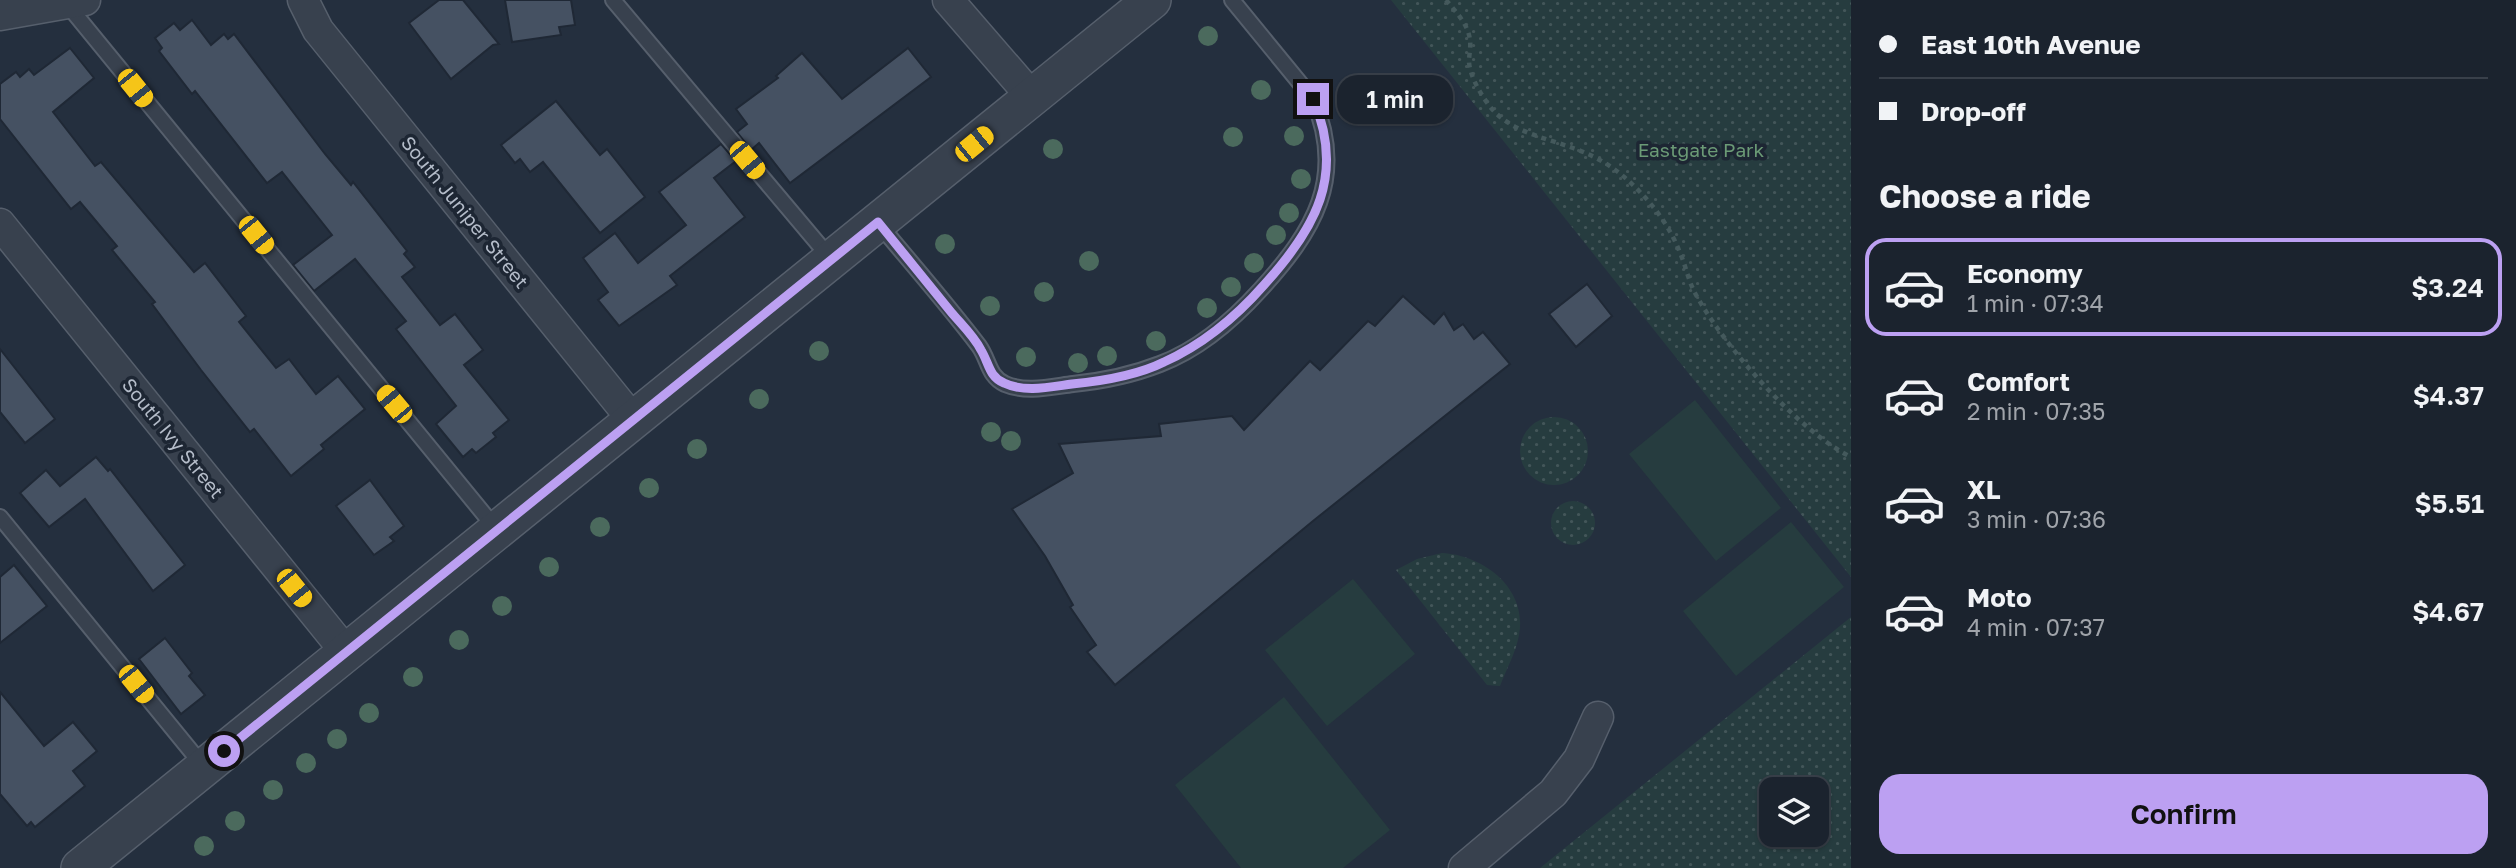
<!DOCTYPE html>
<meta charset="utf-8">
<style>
body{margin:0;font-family:"Golos Text",sans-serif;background:#242b36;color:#f1f3f6;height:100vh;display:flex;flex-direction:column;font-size:26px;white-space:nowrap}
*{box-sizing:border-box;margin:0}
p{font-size:23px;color:#a0a4aa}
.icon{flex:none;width:38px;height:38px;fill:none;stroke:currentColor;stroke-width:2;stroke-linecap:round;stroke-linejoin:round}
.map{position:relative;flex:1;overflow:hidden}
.drawer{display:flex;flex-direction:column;background:#1b232e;width:665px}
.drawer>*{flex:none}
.top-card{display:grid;align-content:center;height:154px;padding:0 28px;background:#1b232e}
.fabs{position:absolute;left:1759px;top:777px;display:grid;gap:14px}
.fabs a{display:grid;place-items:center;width:70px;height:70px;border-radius:14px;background:#1b232e;box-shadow:0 2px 5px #0004,0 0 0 2px #39404a;font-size:35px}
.end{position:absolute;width:32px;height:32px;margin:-16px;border:9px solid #bca0f2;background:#111;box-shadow:0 0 0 4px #111}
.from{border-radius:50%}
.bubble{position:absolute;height:49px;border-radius:21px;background:#1b232e;box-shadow:0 2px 5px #0004,0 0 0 2px #39404a;font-size:23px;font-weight:600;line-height:49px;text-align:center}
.car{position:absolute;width:21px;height:42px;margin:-21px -10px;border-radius:9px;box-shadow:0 0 5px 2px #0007;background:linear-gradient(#f5c518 24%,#345 0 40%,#f5c518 0 76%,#345 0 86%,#f5c518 0)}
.top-card b{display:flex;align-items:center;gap:24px;height:66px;font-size:26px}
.top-card b+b{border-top:2px solid #39404a}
.top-card i{width:18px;height:18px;background:#f1f3f6}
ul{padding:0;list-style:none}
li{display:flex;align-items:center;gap:21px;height:98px;margin:0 14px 10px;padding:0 14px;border:4px solid transparent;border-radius:21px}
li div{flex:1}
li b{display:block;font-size:26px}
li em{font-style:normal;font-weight:600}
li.on{border-color:#bca0f2}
li>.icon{width:63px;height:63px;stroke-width:1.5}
h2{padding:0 28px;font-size:32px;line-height:84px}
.action{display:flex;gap:14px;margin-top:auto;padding:14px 28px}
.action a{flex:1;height:80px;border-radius:21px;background:#bca0f2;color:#111;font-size:28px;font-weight:600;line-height:80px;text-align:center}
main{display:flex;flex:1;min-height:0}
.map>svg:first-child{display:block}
.grass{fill:url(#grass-dots);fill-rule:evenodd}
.garden{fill:#263c3f}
.building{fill:#455162;stroke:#1f2835;stroke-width:2}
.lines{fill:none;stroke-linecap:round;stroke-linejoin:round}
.service-casing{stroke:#565f6c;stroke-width:18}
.minor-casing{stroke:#565f6c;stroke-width:33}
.tertiary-casing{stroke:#565f6c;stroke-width:40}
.path{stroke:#44595c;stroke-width:4.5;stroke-dasharray:5 5;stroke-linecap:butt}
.service{stroke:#38414e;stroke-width:14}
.minor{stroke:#38414e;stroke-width:30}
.tertiary{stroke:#38414e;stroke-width:37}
.tree{fill:#4b6a5d}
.route{stroke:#bca0f2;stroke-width:9}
.labels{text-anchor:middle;stroke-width:7;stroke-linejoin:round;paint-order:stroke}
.park-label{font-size:19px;fill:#6b9a76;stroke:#1d2633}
.street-label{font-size:19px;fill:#b4bcc9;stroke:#1d2633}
</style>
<main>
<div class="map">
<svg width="1851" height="868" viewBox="0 0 1851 868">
<defs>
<pattern id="grass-dots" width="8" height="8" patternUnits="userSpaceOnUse" patternTransform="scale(1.75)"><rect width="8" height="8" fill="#263c3f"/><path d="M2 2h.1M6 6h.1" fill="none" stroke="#435659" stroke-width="1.8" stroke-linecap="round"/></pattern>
</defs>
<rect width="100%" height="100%" fill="#242f3e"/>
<g class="grass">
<path d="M1391 0H1851V577Z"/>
<circle cx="1554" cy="451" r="34"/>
<circle cx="1573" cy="523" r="22"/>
<path d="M1442 553C1483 555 1528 588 1519 635 1516 652 1506 670 1500 686L1487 685 1396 570 1417 559Z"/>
<path d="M1851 617V868H1540ZM1771 789H1816V835H1771Z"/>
</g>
<g class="garden">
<path d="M1695 400 1781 508 1716 561 1629 454Z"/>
<path d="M1791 522 1844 587 1736 676 1683 611Z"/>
<path d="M1353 579 1415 654 1327 726 1265 650Z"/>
<path d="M1284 697 1390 830 1343 868H1241L1175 785Z"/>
</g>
<g class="building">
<path d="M439 0H463L499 44 493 45 451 79 409 23Z"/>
<path d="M505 0H571L575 25 559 27 561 35 512 42Z"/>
<path d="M192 20 211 45 224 34 228 39 234 34 325 154 351 185 353 182 407 251 404 254 415 267 402 277 440 325 455 314 483 350 464 365 509 420 493 433 496 437 476 453 472 449 463 457 436 424 456 406 396 329 406 321 355 259 314 291 293 265 332 235 282 172 267 183 195 91 192 94 159 51 162 48 155 38 174 23 180 30Z"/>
<path d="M70 48 94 78 53 112 95 166 101 162 194 272 205 263 246 316 239 322 276 368 289 359 316 394 338 376 365 409 321 445 324 449 291 476 254 429 250 432 201 370 152 304 155 302 112 250 117 246 80 202 71 209 0 119V84L16 72 20 77 29 69 34 75Z"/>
<path d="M908 48 931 77 790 183 759 143 751 150 737 132 747 124 736 109 778 78 776 76 802 53 842 99Z"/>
<path d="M556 101 600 155 607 149 645 197 600 233 543 162 530 172 520 159 515 163 501 145Z"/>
<path d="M721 144 736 161 714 178 745 217 670 276 677 285 619 326 598 300 608 292 583 258 615 233 638 263 686 225 659 192Z"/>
<path d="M1587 284 1612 316 1576 347 1549 314Z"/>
<path d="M1403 296 1434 324 1444 313 1454 330 1463 324 1474 339 1483 332 1510 364 1313 521 1115 685 1087 652 1096 645 1070 607 1073 605 1045 556 1012 509 1073 473 1059 444 1161 436 1159 424 1232 416 1244 430 1310 361 1320 370 1368 321 1375 326Z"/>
<path d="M0 349 55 419 25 443 0 412Z"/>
<path d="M96 457 108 471 110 469 185 565 153 591 85 499 49 527 20 493 46 470 60 486Z"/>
<path d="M370 480 404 526 390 537 394 541 374 555 336 506Z"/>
<path d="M14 565 47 606 0 643V577Z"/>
<path d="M165 638 192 673 189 676 205 695 181 714 139 659Z"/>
<path d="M0 692 44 746 73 722 97 751 73 771 85 786 35 827 31 822 27 826 0 794Z"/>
</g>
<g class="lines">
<g class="service-casing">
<g id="service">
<path d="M613 0 831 259"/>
<path d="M66 3 497 530"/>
<path d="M878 223C912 264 947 304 979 346 989 360 988 376 1005 384 1026 393 1050 387 1073 384 1102 381 1132 375 1160 364 1200 349 1233 320 1261 289 1313 232 1347 178 1313 99L1232 0"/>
<path d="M0 517 204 767"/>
</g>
</g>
<g class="minor-casing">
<g id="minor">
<path d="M303 0 318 30 633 420"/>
<path d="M948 0 1032 97"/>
<path d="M0 15 85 0"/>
<path d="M0 224 346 652"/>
<path d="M1464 868 1553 793 1579 759 1598 717"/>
</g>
</g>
<g class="tertiary-casing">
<path id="tertiary" d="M80 868 1152 0"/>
</g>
<path class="path" d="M1446 0C1456 12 1468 24 1470 40 1471 47 1469 55 1469 62 1470 77 1482 97 1492 109 1512 132 1546 138 1573 148 1599 157 1620 171 1639 191 1656 208 1672 231 1680 253 1686 266 1688 280 1695 293 1723 345 1798 431 1851 457"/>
<use href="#service" class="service"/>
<use href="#minor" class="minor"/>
<use href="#tertiary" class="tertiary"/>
</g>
<g class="tree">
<circle cx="1208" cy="36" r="10"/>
<circle cx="1261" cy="90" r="10"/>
<circle cx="1294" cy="136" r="10"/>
<circle cx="1233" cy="137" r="10"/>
<circle cx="1053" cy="149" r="10"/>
<circle cx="1301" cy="179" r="10"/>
<circle cx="1289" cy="213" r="10"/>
<circle cx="1276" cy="235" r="10"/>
<circle cx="945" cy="244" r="10"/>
<circle cx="1089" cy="261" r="10"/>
<circle cx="1254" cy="263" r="10"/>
<circle cx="1231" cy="287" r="10"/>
<circle cx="1044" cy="292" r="10"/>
<circle cx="990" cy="306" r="10"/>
<circle cx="1207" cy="308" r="10"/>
<circle cx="1156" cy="341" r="10"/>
<circle cx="819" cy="351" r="10"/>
<circle cx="1107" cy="356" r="10"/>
<circle cx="1026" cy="357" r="10"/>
<circle cx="1078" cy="363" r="10"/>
<circle cx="759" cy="399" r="10"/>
<circle cx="991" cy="432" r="10"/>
<circle cx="1011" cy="441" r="10"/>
<circle cx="697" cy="449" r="10"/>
<circle cx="649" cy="488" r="10"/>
<circle cx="600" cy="527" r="10"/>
<circle cx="549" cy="567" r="10"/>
<circle cx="502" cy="606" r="10"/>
<circle cx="459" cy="640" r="10"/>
<circle cx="413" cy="677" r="10"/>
<circle cx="369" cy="713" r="10"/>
<circle cx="337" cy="739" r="10"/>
<circle cx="306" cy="763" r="10"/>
<circle cx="273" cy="790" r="10"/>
<circle cx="235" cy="821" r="10"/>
<circle cx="204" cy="846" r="10"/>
</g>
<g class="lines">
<path class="route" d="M224 751 878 222C902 252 927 282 951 312 961 324 974 336 981 350 989 363 989 377 1004 383 1025 393 1050 387 1072 384 1103 381 1136 376 1164 362 1204 344 1235 318 1264 285 1315 229 1346 175 1313 99"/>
</g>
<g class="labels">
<g class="park-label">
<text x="1701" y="157">Eastgate Park</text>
</g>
<g class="street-label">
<text transform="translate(465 212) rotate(51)" y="7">South Juniper Street</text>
<text transform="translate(173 438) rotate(51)" y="7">South Ivy Street</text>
</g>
</g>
</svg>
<div class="fabs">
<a><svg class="icon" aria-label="layers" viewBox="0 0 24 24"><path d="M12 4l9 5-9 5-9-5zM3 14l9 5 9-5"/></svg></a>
</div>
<i class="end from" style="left:224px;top:751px"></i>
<i class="end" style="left:1313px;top:99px"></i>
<div class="bubble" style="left:1337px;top:75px;width:116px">1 min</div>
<i class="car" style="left:135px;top:88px;rotate:141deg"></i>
<i class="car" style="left:974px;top:144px;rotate:51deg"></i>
<i class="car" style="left:747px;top:160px;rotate:140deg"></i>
<i class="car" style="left:256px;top:235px;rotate:141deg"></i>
<i class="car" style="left:394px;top:404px;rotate:320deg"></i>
<i class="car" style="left:294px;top:588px;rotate:141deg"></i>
<i class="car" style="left:136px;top:684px;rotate:141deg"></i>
</div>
<section class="drawer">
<div class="top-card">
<b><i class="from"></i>East 10th Avenue</b>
<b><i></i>Drop-off</b>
</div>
<h2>Choose a ride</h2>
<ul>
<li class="on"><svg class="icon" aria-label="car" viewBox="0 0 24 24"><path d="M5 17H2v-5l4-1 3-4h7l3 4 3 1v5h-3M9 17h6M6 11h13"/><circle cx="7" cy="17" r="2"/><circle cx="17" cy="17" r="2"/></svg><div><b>Economy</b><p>1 min · 07:34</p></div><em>$3.24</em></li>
<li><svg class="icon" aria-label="car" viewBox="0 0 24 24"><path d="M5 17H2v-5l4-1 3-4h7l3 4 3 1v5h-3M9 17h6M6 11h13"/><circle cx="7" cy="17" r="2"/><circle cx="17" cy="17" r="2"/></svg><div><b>Comfort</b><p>2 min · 07:35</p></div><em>$4.37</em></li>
<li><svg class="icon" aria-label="car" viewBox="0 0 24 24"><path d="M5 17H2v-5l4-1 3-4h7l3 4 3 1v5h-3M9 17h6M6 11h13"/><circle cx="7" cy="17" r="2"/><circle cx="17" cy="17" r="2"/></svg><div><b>XL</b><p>3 min · 07:36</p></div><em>$5.51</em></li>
<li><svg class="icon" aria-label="car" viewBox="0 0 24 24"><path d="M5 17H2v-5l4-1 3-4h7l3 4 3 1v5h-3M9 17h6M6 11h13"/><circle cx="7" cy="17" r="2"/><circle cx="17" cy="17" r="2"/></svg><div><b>Moto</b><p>4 min · 07:37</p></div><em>$4.67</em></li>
</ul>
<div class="action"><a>Confirm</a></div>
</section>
</main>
